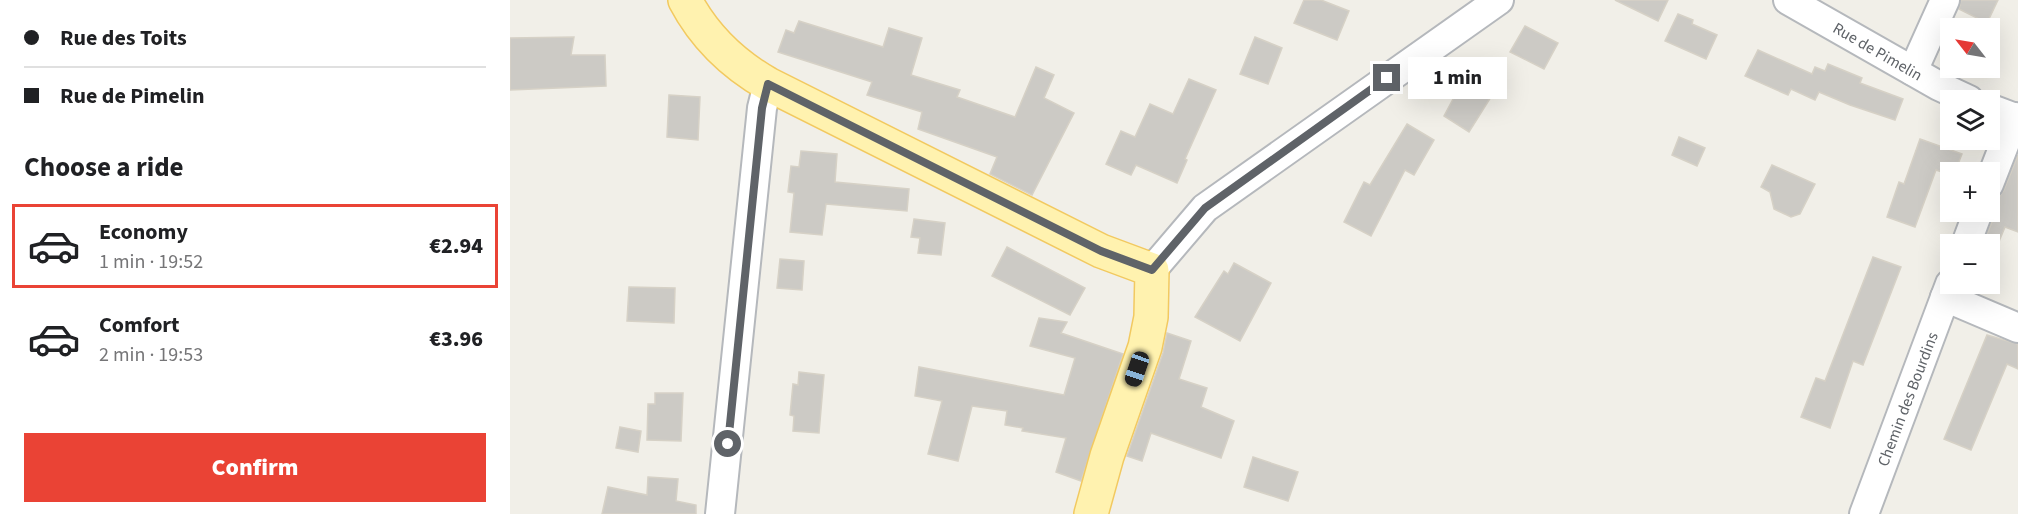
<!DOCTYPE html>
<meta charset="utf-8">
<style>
body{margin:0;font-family:"Source Sans 3",sans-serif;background:#f2f2f2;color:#202124;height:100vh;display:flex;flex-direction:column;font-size:22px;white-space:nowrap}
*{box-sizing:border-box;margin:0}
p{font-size:20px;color:#757577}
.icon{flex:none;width:33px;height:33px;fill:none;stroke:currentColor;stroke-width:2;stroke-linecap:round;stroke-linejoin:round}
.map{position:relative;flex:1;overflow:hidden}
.side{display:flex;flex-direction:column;background:#fff;width:510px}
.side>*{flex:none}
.banner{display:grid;align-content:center;height:132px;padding:0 24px;background:#fff}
.needle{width:39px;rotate:301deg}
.fabs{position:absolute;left:1430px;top:18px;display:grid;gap:12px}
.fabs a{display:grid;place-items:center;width:60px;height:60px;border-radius:0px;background:#fff;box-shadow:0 6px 24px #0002;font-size:30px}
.end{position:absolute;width:27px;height:27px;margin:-14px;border:8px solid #5f6368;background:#fff;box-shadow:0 0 0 3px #fff}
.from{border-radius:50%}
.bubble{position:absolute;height:42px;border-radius:0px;background:#fff;box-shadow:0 6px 24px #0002;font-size:20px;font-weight:800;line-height:42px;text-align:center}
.car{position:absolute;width:18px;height:36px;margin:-18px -9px;border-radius:8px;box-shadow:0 0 4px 2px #0007;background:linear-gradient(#222 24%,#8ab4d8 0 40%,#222 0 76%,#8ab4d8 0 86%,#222 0)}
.banner b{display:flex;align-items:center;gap:21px;height:57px;font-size:22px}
.banner b+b{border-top:2px solid #e0e0e0}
.banner i{width:15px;height:15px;background:#202124}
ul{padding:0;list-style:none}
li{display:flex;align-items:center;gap:18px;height:84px;margin:0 12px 9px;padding:0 12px;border:3px solid transparent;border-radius:0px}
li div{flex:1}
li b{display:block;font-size:22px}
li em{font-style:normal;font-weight:800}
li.active{border-color:#ea4335}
li>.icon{width:54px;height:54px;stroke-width:1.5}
h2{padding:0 24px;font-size:27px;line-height:72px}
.cta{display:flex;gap:12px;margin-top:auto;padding:12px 24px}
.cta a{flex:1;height:69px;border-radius:0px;background:#ea4335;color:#fff;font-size:24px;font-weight:800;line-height:69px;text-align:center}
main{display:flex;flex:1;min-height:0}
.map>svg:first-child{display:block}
.building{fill:#cccac5;stroke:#d6d1c6;stroke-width:1.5}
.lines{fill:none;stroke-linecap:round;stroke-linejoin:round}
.minor-casing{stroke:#b5b8bc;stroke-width:32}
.major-casing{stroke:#f2c960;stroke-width:36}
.minor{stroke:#fff;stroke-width:28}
.major{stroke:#fff2af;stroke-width:33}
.route{stroke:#5f6368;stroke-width:8}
.labels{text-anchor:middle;stroke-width:4.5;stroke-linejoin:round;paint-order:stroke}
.street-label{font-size:16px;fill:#5f6368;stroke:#fff}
</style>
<main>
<section class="side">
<div class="banner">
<b><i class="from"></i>Rue des Toits</b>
<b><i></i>Rue de Pimelin</b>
</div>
<h2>Choose a ride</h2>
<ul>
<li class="active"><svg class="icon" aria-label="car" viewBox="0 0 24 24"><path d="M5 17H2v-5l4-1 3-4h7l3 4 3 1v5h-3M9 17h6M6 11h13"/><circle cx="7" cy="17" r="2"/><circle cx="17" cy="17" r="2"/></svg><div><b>Economy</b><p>1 min · 19:52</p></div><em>€2.94</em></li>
<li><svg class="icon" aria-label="car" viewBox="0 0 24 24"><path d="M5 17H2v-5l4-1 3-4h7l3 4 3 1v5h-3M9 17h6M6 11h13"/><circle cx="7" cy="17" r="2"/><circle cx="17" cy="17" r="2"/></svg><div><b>Comfort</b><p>2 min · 19:53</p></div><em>€3.96</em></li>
</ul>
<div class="cta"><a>Confirm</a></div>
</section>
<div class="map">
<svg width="1508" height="514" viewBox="0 0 1508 514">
<rect width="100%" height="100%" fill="#f1efe8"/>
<g class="building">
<path d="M794 0H811L839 11 827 40 784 23Z"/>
<path d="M1105 0H1158L1148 21Z"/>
<path d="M1451 0H1488L1477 23 1449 9Z"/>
<path d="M1168 14 1183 20 1182 24 1207 35 1196 59 1155 41Z"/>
<path d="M289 21 373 47 379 28 412 38 401 75 450 90 447 97 505 117 526 67 544 75 534 98 564 113 522 195 480 174 487 157 408 129 412 112 357 95 362 82 268 52 276 30 284 33Z"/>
<path d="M1015 26 1048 43 1034 69 1000 52Z"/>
<path d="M64 37 61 55H95L96 86 0 90V38Z"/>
<path d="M745 37 772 48 758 84 730 74Z"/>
<path d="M1248 50 1302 74 1305 67 1315 71 1318 64 1352 78 1350 83 1393 99 1385 120 1340 105 1309 92 1305 100 1281 89 1278 95 1235 76Z"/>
<path d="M958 71 986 89 959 132 934 116Z"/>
<path d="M679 79 706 90 675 159 677 160 667 183 626 165 621 175 596 164 611 131 625 137 640 104 663 114Z"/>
<path d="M159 95 190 97 188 140 157 137Z"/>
<path d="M897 124 924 140 904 175 895 170 861 236 834 222 854 182 860 185Z"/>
<path d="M1169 137 1195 148 1187 166 1162 155Z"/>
<path d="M1410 139 1452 154 1445 172 1440 175 1426 170 1405 227 1377 217 1389 182 1394 184Z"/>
<path d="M291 151 327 154 325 182 399 189 397 211 316 204 312 235 280 232 284 193 278 192 281 166 289 167Z"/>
<path d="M1508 155V232L1495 227 1488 244H1473L1484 217V209L1480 200 1489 197 1494 190Z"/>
<path d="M1262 165 1305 184 1290 214 1281 217 1264 209 1260 192 1251 187Z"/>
<path d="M404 219 435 223 431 255 408 253 410 238 401 237Z"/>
<path d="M497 247 575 288 560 315 482 276Z"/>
<path d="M1363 257 1391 267 1353 365 1343 361 1320 428 1291 417 1306 378 1315 381Z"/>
<path d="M270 259 294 261 292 290 267 288Z"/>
<path d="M724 263 761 283 730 341 685 317 714 271 718 274Z"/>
<path d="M119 287 165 288 164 323 117 321Z"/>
<path d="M529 318 557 322 551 333 613 354 571 481 546 472 556 438 512 431 513 428 495 425 497 411 462 406 448 461 418 454 432 401 405 396 409 367 554 395 565 358 520 346Z"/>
<path d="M657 333 681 341 669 379 697 388 691 407 724 421 711 458 641 433 632 461 617 456 653 353Z"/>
<path d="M1477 335 1508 344V369L1497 364 1461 450 1434 439Z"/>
<path d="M289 372 314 375 309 433 283 431 284 416 280 415 283 384 288 385Z"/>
<path d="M145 393H173L171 441 137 440 138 404H145Z"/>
<path d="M110 427 131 431 128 452 106 448Z"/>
<path d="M743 457 788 472 778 501 734 487Z"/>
<path d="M138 477 168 479 166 501 186 505V514H92L98 487 137 495Z"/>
</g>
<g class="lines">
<g class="minor-casing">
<g id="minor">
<path d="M1278 0 1429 86 1459 100"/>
<path d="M1403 71 1435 0"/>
<path d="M1479 108 1508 119"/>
<path d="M1479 184 1505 117"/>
<path d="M1456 244 1468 212"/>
<path d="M642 270 695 208 989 0"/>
<path d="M1435 297 1508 328"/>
<path d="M210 514 252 108 258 84"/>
<path d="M1354 514 1440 284"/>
</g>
</g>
<g class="major-casing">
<path id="major" d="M175 0C194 36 223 64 258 84L591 251 642 270 641 317 635 347 597 456 581 514"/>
</g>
<use href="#minor" class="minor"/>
<use href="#major" class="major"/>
</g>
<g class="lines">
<path class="route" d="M218 444 252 108 258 84 591 251 642 270 695 208 877 78"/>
</g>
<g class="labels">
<g class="street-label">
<text transform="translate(1368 51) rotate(30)" y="6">Rue de Pimelin</text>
<text transform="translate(1397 399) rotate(-69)" y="6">Chemin des Bourdins</text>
</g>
</g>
</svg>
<div class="fabs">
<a><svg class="needle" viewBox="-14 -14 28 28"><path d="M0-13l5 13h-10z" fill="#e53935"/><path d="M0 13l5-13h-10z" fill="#757577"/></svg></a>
<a><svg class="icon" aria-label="layers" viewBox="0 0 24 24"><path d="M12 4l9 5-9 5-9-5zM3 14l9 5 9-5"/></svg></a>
<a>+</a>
<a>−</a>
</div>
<i class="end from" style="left:218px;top:444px"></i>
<i class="end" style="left:877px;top:78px"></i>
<div class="bubble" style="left:898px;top:57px;width:99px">1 min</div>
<i class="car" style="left:627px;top:369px;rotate:199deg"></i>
</div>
</main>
